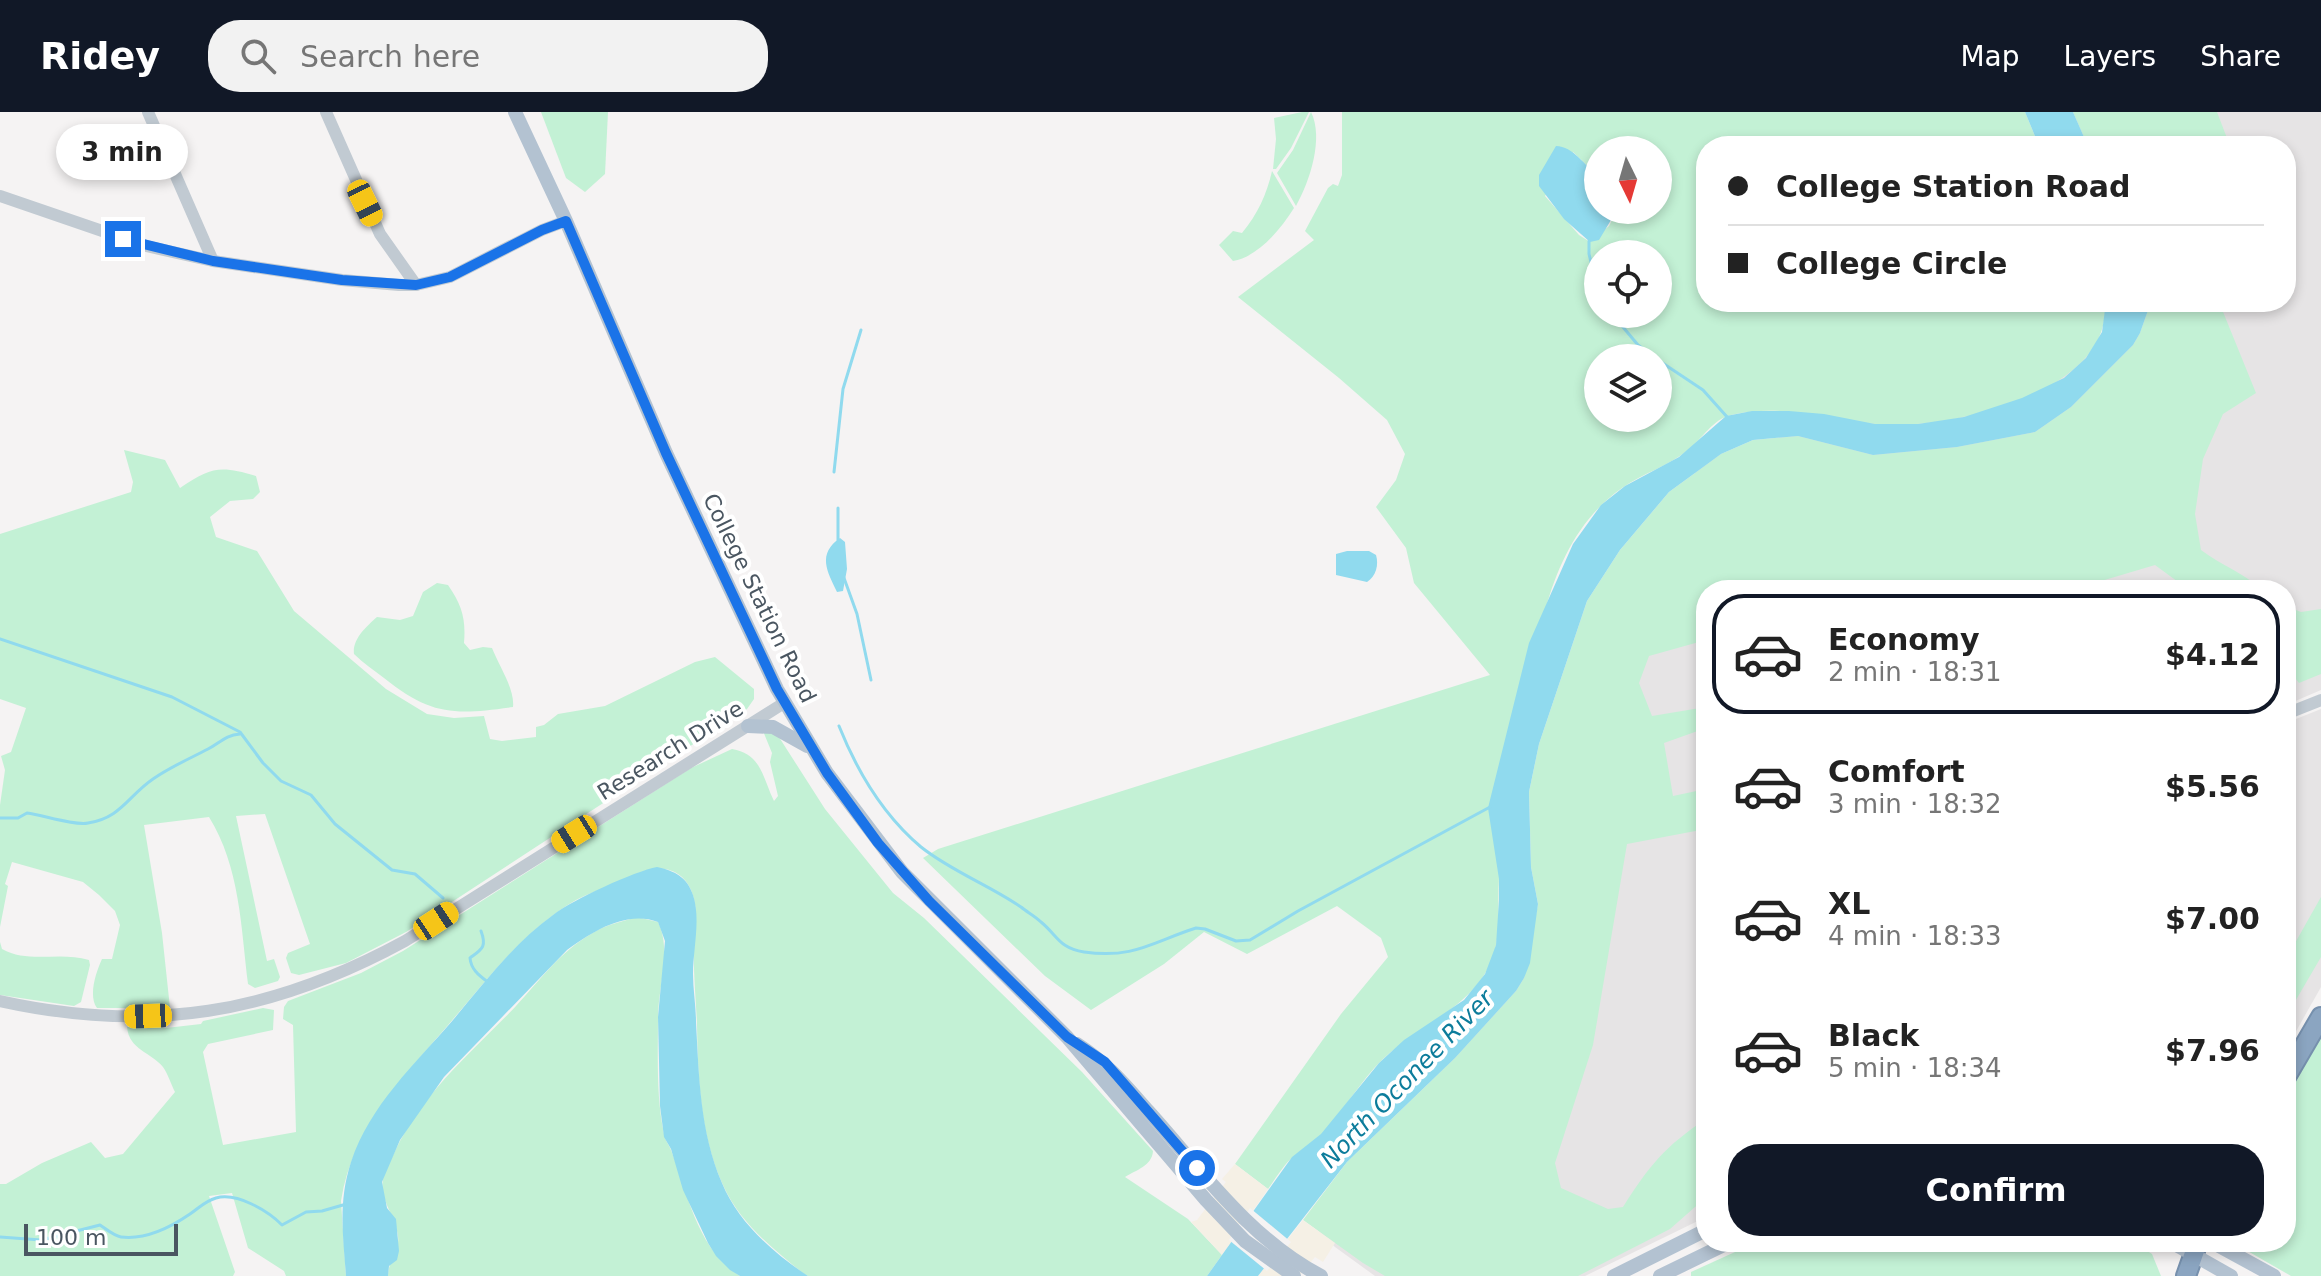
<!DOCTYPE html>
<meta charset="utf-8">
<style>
body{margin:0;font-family:"DejaVu Sans",sans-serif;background:#f2f2f2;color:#222;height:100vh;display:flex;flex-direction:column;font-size:30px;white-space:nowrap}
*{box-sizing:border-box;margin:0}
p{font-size:26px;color:#767676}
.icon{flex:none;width:44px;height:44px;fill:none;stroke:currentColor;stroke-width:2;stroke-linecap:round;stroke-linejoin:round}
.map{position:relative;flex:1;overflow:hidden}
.panel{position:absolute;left:1696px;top:468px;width:600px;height:672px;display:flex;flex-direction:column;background:#fff;border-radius:32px;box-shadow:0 4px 12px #0003}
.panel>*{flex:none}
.hud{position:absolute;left:1696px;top:24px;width:600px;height:176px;border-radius:32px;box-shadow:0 4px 12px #0003;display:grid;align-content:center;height:176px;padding:0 32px;background:#fff}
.needle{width:52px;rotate:175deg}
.controls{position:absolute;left:1584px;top:24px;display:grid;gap:16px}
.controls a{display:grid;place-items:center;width:88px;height:88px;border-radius:50%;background:#fff;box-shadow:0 4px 12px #0003;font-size:40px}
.scale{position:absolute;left:24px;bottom:20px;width:154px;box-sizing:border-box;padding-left:8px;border:4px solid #4a5661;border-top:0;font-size:22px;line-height:28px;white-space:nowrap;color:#4a5661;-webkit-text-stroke:6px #fff;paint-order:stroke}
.end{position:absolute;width:36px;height:36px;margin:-18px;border:10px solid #1a73e8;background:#fff;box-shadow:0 0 0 4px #fff}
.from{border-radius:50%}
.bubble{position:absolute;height:56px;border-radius:28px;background:#fff;box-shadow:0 4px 12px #0003;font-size:26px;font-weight:800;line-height:56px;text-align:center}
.car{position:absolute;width:24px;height:48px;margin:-24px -12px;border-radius:10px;box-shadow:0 0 6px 2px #0007;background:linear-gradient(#f5c518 24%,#345 0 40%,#f5c518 0 76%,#345 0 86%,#f5c518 0)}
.hud b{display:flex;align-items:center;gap:28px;height:76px;font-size:30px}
.hud b+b{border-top:2px solid #e0e0e0}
.hud i{width:20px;height:20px;background:#222}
ul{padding:14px 0 0;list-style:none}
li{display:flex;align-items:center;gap:24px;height:120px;margin:0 16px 12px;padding:0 16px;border:4px solid transparent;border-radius:32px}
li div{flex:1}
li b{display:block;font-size:30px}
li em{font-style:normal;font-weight:800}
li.current{border-color:#111827}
li>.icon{width:72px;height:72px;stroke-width:1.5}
.button{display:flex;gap:16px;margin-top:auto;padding:16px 32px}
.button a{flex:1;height:92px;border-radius:32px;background:#111827;color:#fff;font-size:32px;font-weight:800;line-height:92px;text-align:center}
header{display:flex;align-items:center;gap:48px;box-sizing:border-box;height:112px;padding:0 40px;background:#111827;color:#fff}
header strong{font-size:38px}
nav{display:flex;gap:44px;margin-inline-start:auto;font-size:28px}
.search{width:560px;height:72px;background:#f2f2f2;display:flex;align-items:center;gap:20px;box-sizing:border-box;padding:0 28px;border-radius:32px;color:#767676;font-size:30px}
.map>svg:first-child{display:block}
.education{fill:#e6e4e5}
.green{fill:#c3f1d5;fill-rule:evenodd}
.sand{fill:#f5f0e5}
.water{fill:#90daee}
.pier{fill:#f5f3f3}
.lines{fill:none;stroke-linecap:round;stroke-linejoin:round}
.stream{stroke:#90daee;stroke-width:3}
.highway-casing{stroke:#7690ad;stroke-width:22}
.minor{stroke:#c1cad2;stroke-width:12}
.major{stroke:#b3c2d1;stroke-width:14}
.highway{stroke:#8ba5c1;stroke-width:18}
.route{stroke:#1a73e8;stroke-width:10}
.labels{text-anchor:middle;stroke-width:8;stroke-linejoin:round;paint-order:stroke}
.street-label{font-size:22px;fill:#4a5661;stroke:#fff}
.water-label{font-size:24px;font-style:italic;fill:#0c7c9b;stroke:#fff}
</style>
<header>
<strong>Ridey</strong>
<div class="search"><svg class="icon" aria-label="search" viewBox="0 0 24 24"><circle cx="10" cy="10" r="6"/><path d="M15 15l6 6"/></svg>Search here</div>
<nav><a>Map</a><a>Layers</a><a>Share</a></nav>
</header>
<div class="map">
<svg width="2321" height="1164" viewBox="0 0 2321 1164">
<rect width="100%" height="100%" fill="#f5f3f3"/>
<g class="education">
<path d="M2073 0H2321V578L2286 593V478H1706V1105L1585 1164H1375L1335 1135 1305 1106 1516 879 1696 358 1721 342 2140 221 2151 190H2286V34H2088Z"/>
<path d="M2321 597V875L2286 937V611Z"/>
</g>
<g class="green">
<path d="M541 0H608L605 62 585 80 566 66Z"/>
<path d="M1302 0H1309L1291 36 1276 57H1273L1276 27 1274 6Z"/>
<path d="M1311 0C1324 26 1310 69 1296 94L1277 61 1293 38Z"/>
<path d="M1342 0H2025L2039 34H1706V190H2106C2105 207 2103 222 2093 236 2057 290 1951 314 1890 313 1836 311 1788 290 1731 303 1713 307 1702 327 1688 338 1669 354 1643 361 1622 376 1540 433 1534 553 1520 642 1513 683 1502 725 1499 767 1497 794 1502 824 1491 850 1471 896 1418 914 1383 947 1360 969 1344 999 1321 1023 1313 1031 1303 1037 1294 1044 1284 1052 1276 1066 1268 1077L1235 1052 1341 902 1388 845 1381 826 1337 794 1247 842 1204 820 1164 852 1091 898 1045 864 923 746 938 737 1490 563 1414 471 1406 436 1376 395 1396 368 1405 342 1387 308 1339 266 1238 185 1314 128 1305 119 1328 76 1333 72 1338 74 1342 63ZM1598 38H1658V98H1617L1609 114 1590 130 1579 123 1545 84 1573 40 1598 64ZM1598 142H1658V202H1598ZM1598 246H1658V306H1598Z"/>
<path d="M2073 0H2217L2230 34H2088Z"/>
<path d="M1272 59 1294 96C1281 117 1258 145 1233 149L1219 133 1233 119 1242 121C1257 103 1267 82 1272 59Z"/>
<path d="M2151 190H2219L2256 281 2223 302 2203 347 2195 402 2201 438C2222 454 2243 460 2262 478H2189L2155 453 2071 478H1706V528L1649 544 1639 571 1652 604 1706 595V616L1664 631 1673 684 1706 677V717L1627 732 1593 933 1555 1051 1561 1076 1608 1097 1623 1095C1649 1054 1665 1034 1706 1007V1083L1703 1088 1670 1117 1578 1164H1385L1363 1151 1303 1108 1347 1050 1455 946 1516 879 1524 866 1538 792 1531 755 1529 680 1539 632 1587 489 1620 438 1669 380 1721 342 1753 328 1798 324 1873 343 1957 335 2035 320 2071 295 2133 233 2140 221Z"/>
<path d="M124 338 165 348 180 376C211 355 220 353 256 364L260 380 253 387 230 389 210 405 216 425 257 439 294 499 386 577 427 602 454 606 484 604 490 627 502 629 536 625V615L544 613 558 602 605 594 695 550 715 545 754 577V587L747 597 406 820 346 851 299 863 291 861 286 846 288 841 310 832 265 702 236 704 267 849 274 847 280 865 278 869 255 876 248 872C241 815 240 755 209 705L144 713 162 821 170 896H97C88 884 96 860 102 847H112L120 813 115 799 99 783 83 770 12 750 5 772 8 774 0 815V693L5 658 1 644 11 640 26 596 0 587V422L131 380 133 370Z"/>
<path d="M437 471 448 473C462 493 466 507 464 531L470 538 483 535 492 536C499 554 515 577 513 595 455 603 431 604 384 566 374 558 363 551 354 542 352 527 367 514 377 505L400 508 413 504 423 480Z"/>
<path d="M2286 494 2301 500 2321 497V562L2299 571 2286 554Z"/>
<path d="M763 619 777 622 825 697 893 781 924 806 1082 960 1153 1039C1152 1054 1136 1058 1125 1065L1188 1107 1222 1143 1207 1164H808L804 1162C772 1136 740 1111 723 1073 700 1023 698 966 697 913 696 886 693 860 694 834 694 824 696 814 696 804 696 790 692 774 682 765 663 748 639 761 620 769 606 776 589 781 576 788 526 817 490 864 454 906 407 962 353 1013 341 1089L346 1164H286L284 1159 248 1136 232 1081 209 1084 235 1160 233 1164H0V1072H6L42 1051 91 1030 105 1046 123 1042 175 980C171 972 168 962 163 955 151 940 129 938 127 915L154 914 166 916 201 912 203 909 263 896 274 898 273 918 208 932 203 940 223 1033 296 1020 293 913 283 907 284 895 288 889 361 861 403 839 691 656 732 637C762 642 763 667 774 689L778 684 770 650 772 641Z"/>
<path d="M2321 785V845L2286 905V847Z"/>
<path d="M637 805 658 810C672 838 658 875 658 906 658 943 656 985 664 1022 665 1028 669 1033 671 1038 688 1082 697 1137 740 1164H388C388 1148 400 1142 398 1124 396 1104 379 1088 383 1067 385 1057 391 1048 395 1039 424 979 472 940 516 894 540 868 560 840 591 822 604 813 621 810 637 805Z"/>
<path d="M0 830 2 837C29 852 59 839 89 848L90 853 81 890 74 894 0 883Z"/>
<path d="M2321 921V1164H2291L2232 1130H2286V983Z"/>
<path d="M1757 1130H2134L2152 1142 2161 1164H1691V1160Z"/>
</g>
<g class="sand">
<path d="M1235 1052 1268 1077 1222 1143 1191 1110 1197 1108 1226 1070 1222 1067Z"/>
<path d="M1303 1108 1335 1131 1323 1150 1315 1145 1299 1164H1258Z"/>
</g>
<g class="water">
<path d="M2025 0H2073L2088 34H2039Z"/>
<path d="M1556 34C1573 34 1585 54 1598 64V98H1617L1599 128 1590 130 1564 107 1539 74V63Z"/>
<path d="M2106 190H2151L2140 221 2133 233 2071 295 2035 320 1957 335 1873 343 1798 324 1753 328 1721 342 1669 380 1620 438 1587 489 1539 632 1529 680 1531 755 1538 792 1530 851 1524 866 1516 879 1455 946 1347 1050 1258 1164H1207L1292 1045 1321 1022 1379 951 1404 928 1464 888 1485 862 1496 833 1499 788V767L1488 696 1529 531 1573 432 1601 393 1625 374 1679 345 1726 304 1752 299H1789L1824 302 1875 312H1918L1964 305 2022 286 2064 266 2086 246 2102 220Z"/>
<path d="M840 426 845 430 847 457 843 479 837 480C827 459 817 442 840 426Z"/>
<path d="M1347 439H1369L1376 443C1379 453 1376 464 1367 470L1336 463V442Z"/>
<path d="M657 755C675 759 687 765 693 783 701 807 693 837 693 862 693 878 696 894 696 910 699 965 700 1020 722 1071 738 1110 773 1141 808 1164H740L730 1158 716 1144 708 1131 683 1078 671 1037 664 1025 660 994 658 905 665 829 658 810C626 798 592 820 567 838L444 965 400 1028 382 1070 387 1096 396 1107 399 1139 397 1148 389 1154 388 1164H346C343 1123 338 1090 351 1050 370 993 415 952 453 908 484 871 514 831 553 803 572 788 635 759 657 755Z"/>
</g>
<path class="pier" d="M1250 1096 1291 1130 1267 1159 1229 1128Z"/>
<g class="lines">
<g class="stream">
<path d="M1589 129V142L1598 179"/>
<path d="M1612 202 1638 233 1655 246"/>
<path d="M1658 248 1703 278 1728 306"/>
<path d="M834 360 843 277 861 218"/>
<path d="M838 396V428"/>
<path d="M844 466 857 502 871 568"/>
<path d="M0 527 172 585 240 620 263 651 281 669 311 683 335 712 392 758 415 762 443 786"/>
<path d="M839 614C857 659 883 703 921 735 951 759 989 773 1021 795 1027 800 1035 804 1041 810 1058 824 1059 836 1084 840 1134 847 1152 830 1196 816L1205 817 1236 829 1250 828 1298 799 1490 695"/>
<path d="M0 706H18L27 701C43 703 75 714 88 711 121 706 128 684 153 667 170 655 189 647 208 637 220 631 225 623 240 622"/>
<path d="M481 819C487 835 482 837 470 846 471 858 480 864 489 871"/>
<path d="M0 1125 41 1128 100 1113C106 1117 114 1124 121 1125 145 1128 171 1115 190 1102 199 1096 205 1089 216 1086 237 1080 268 1099 282 1113L306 1100 322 1099 343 1093"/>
</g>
<g class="highway-casing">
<g id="highway">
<path d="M2286 965 2321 905"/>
<path d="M2186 1164 2198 1130"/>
</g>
</g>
<g class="minor">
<path d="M148 0 213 149"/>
<path d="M326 0 380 122 416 173"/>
<path d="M0 84 146 134 213 149 342 168 399 173H416L450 165 542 118 566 109"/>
<path d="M2286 602 2321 588"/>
<path d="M0 889C150 922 271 902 405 829L784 591"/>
</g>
<g class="major">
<path d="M515 0 566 109 666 341 777 577 827 661 902 760 1067 925 1206 1088 1245 1129 1294 1164"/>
<path d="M748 614 773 615 807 634"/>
<path d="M1077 932C1109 953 1124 972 1148 999 1201 1058 1250 1127 1321 1164"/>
<path d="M2171 1130 2231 1164"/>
<path d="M2212 1130 2274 1164"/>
<path d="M1614 1164 1706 1118"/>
<path d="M1660 1164 1730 1130"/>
</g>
<use href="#highway" class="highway"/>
</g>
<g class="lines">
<path class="route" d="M123 127 213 149 342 168 416 173 450 165 542 118 566 109 666 341 777 577 827 661 878 731 929 789 1067 925 1105 950 1197 1056"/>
</g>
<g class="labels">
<g class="street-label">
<text transform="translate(760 486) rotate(64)" y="8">College Station Road</text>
<text transform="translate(670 638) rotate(-32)" y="8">Research Drive</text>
</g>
<g class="water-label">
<text transform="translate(1407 967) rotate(-46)" y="8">North Oconee River</text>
</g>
</g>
</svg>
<div class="controls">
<a><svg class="needle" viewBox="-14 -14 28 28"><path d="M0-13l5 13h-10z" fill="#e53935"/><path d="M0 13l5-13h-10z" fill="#767676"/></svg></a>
<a><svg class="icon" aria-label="locate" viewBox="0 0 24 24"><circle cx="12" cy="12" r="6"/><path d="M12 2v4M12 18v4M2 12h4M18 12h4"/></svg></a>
<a><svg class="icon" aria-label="layers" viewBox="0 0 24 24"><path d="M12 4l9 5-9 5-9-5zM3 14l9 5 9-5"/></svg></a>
</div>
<div class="scale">100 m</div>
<i class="end from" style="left:1197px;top:1056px"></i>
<i class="end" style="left:123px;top:127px"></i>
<div class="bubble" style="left:56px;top:12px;width:132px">3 min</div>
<i class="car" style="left:365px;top:91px;rotate:154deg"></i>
<i class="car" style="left:574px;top:722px;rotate:238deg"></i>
<i class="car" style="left:436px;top:809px;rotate:57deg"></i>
<i class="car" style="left:148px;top:904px;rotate:268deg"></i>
<div class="hud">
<b><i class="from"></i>College Station Road</b>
<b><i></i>College Circle</b>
</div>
<section class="panel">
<ul>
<li class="current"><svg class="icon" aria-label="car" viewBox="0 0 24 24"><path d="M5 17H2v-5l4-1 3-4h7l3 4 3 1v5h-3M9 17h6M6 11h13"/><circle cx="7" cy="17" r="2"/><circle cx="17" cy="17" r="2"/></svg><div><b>Economy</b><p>2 min · 18:31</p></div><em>$4.12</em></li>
<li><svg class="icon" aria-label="car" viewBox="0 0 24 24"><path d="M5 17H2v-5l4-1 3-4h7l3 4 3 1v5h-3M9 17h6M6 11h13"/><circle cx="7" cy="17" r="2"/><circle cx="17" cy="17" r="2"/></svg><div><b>Comfort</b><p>3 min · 18:32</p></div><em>$5.56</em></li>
<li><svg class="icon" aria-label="car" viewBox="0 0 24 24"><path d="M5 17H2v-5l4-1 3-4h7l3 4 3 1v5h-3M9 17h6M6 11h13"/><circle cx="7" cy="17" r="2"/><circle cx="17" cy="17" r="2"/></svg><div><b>XL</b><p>4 min · 18:33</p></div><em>$7.00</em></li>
<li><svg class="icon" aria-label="car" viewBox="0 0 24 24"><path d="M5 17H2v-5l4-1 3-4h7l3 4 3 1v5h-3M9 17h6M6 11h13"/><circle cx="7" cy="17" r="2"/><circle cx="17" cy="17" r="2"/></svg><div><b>Black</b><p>5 min · 18:34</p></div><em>$7.96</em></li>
</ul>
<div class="button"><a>Confirm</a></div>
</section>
</div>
